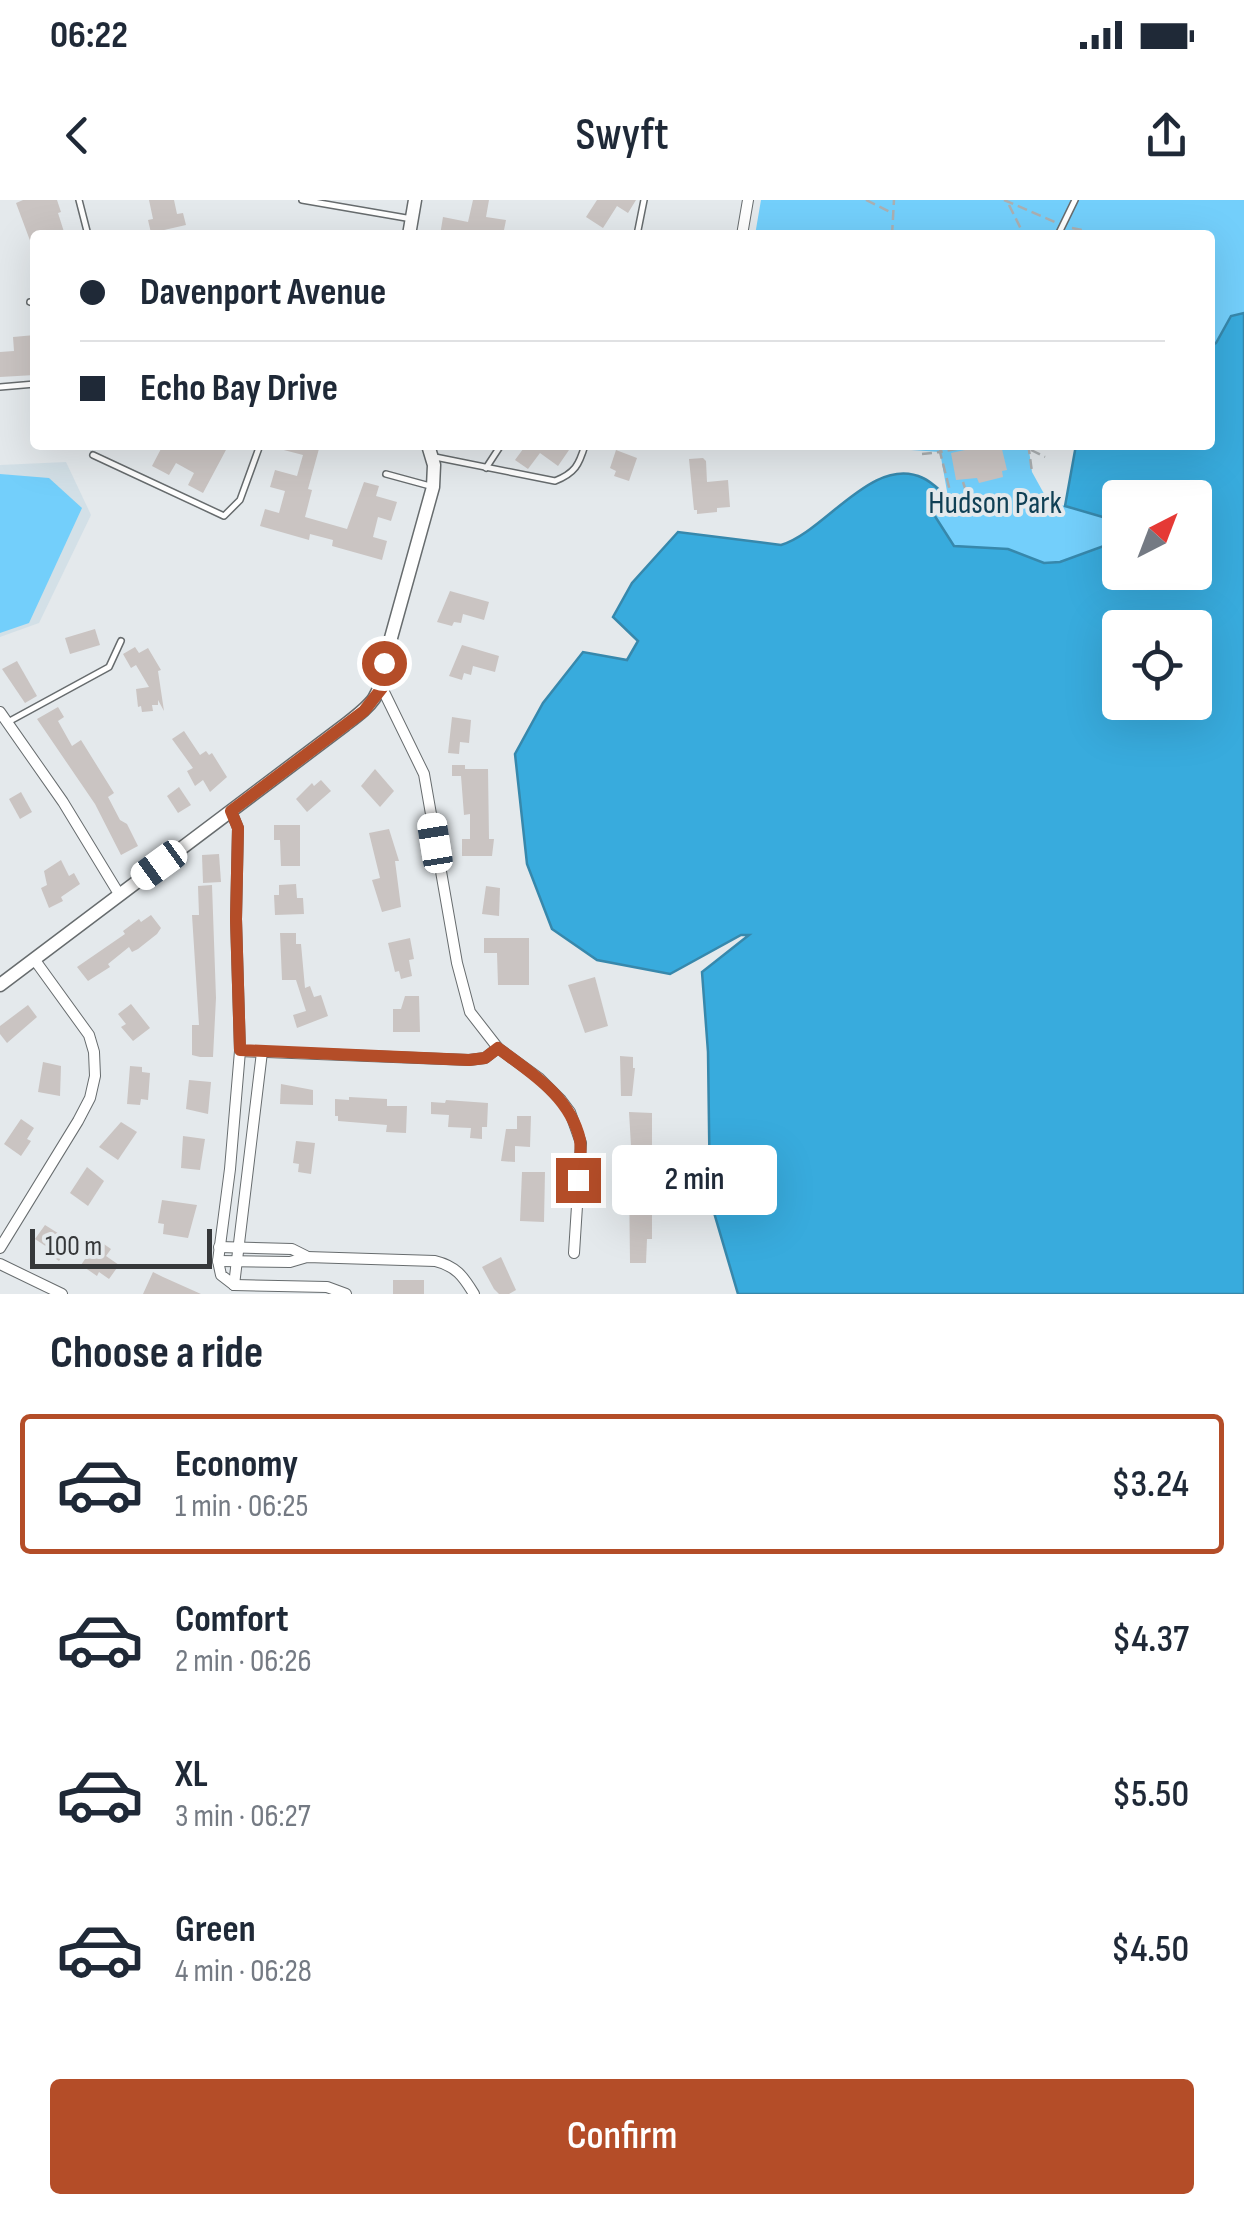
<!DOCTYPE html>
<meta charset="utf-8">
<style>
body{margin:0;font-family:"Sofia Sans Condensed",sans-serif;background:#f6f6f7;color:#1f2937;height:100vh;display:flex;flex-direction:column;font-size:38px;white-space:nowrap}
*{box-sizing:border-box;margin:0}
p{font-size:32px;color:#747a83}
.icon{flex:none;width:55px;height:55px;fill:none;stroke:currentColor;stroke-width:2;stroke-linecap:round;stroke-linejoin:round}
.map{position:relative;height:1094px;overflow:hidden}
.panel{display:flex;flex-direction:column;background:#fff;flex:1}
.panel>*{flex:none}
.top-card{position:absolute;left:30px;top:30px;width:1185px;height:220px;border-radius:10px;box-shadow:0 10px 40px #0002;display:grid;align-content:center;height:220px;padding:0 50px;background:#fff}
.needle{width:65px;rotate:42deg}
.fabs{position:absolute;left:1102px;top:280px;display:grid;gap:20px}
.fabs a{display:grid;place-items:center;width:110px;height:110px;border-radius:10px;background:#fff;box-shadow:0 10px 40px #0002;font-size:50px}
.scale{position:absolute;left:30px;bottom:25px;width:182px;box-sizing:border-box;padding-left:10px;border:5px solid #36383a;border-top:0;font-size:28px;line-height:35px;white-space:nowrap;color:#36383a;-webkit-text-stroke:8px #e4e9ec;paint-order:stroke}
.end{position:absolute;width:45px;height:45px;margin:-22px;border:12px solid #b44d28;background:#fff;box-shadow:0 0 0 5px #fff}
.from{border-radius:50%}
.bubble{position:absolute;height:70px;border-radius:10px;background:#fff;box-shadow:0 10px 40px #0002;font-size:32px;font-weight:600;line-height:70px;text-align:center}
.car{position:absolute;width:30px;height:60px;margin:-30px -15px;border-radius:12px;box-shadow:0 0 8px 2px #0007;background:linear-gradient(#fff 24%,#345 0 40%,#fff 0 76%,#345 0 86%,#fff 0)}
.top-card b{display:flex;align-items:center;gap:35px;height:95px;font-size:38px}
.top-card b+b{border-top:2px solid #e0e1e3}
.top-card i{width:25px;height:25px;background:#1f2937}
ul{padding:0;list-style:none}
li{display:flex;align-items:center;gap:30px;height:140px;margin:0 20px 15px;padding:0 30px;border:5px solid transparent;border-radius:10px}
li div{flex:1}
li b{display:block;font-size:38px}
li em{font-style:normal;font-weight:600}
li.active{border-color:#b44d28}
li>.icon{width:90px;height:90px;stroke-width:1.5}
h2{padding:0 50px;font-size:45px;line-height:120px}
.cta{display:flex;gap:20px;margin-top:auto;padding:20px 50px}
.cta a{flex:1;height:115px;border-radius:10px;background:#b44d28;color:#fff;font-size:40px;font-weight:600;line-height:115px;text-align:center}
.status{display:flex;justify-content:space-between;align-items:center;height:70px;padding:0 50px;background:#fff;direction:ltr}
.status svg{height:28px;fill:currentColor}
header{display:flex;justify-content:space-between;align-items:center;height:130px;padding:0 50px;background:#fff;font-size:45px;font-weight:600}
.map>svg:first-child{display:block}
.built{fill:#d3e0e7}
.green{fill:#73cffb}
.water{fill:#38abdd;stroke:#3788ac;stroke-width:2.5;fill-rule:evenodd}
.building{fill:#cac4c2}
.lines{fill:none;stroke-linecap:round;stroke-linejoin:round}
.service-casing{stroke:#676c6e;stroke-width:8}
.minor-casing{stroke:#676c6e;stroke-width:12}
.tertiary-casing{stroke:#676c6e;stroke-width:15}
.path{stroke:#abafb1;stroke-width:2.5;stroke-dasharray:10 5;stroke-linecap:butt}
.service{stroke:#fff;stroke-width:5}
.minor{stroke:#fff;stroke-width:10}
.tertiary{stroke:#fff;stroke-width:12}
.route{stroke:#b44d28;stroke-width:12}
.labels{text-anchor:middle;stroke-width:8;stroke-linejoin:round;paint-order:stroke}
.park-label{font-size:32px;fill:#104055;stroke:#e4e9ec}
</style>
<div class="status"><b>06:22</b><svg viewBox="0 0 49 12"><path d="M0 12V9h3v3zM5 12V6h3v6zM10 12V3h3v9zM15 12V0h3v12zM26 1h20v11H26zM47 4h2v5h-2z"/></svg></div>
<header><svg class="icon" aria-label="back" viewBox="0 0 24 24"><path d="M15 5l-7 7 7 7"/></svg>Swyft<svg class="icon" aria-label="share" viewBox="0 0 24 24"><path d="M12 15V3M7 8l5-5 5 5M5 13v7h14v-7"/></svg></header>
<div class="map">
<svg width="1244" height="1094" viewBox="0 0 1244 1094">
<rect width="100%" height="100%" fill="#e4e9ec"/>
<path class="built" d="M66 262 91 315 39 423 0 437V265Z"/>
<g class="green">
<path d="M761 0H1244V113L1231 116 1216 143 1210 146V35H755Z"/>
<path d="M839 245H1036L1029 250 1032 272 1048 301 1120 322V340L1060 362 1044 363 1008 349 954 346 931 310 948 297 940 252Z"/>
<path d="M0 274 49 278 82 308 29 423 0 433Z"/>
</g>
<path class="water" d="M1244 113V1094H738L710 999 708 852 702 772 749 735H741L670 774 597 760 552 729 527 664 515 554 543 503 583 452 627 460 638 441 613 417 632 383 678 332 781 345C825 332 873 254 923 278 932 282 940 291 948 297L931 310 954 346 1008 349 1044 363 1060 362 1120 340V372H1195V298H1120V322L1065 306 1076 245H1210V146L1216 143 1231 116ZM1120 428H1195V502H1120Z"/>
<g class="building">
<path d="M23 0H57L61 12 58 13 65 35H35V54L16 3Z"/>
<path d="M149 0H174L177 14 183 13 186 25 151 33 148 20 153 19Z"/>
<path d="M473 0H489L486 17 506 20 503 35H440L443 17 468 22Z"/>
<path d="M597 0H636L628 13 617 6 603 28 586 17Z"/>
<path d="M35 135V175L0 177V152L14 151 13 137Z"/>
<path d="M163 245H221L227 248 203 293 188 285 194 273 176 263 169 275 152 266Z"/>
<path d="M277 245H320L308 289 312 290 305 317 347 329 364 282 379 286 376 296 397 302 391 321 378 317 373 337 387 341 382 360 332 346 333 340 310 334 309 340 260 326 265 309 279 313 285 291 270 287 275 270 297 276 303 255 276 248Z"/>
<path d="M526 245H563L569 250 558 266 540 253 528 269 515 260Z"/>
<path d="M988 245H1001L1007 270 1002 271 1003 277 979 283 977 278 956 280 951 253Z"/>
<path d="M616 250 637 258 629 281 614 276 616 271 610 268Z"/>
<path d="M703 258 706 261 707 282 728 280 730 307 717 308V312L697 314V310H694L689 259Z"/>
<path d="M450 391 489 402 484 420 463 414 461 423 454 422 452 426 437 422Z"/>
<path d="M95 429 100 445 70 454 65 438Z"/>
<path d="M462 445 499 456 495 472 473 466 471 475 464 473 462 480 449 476Z"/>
<path d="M135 447 139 453 148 448 161 470 158 471 164 511 158 500V505H152L153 511 142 512 141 506 138 507 136 489 149 487 136 465 131 468 123 454Z"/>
<path d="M17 461 37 496 25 503 2 469Z"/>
<path d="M58 507 64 517 58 521 72 546 81 540 114 593 108 597 120 620 127 624 138 646 121 655 95 604 37 519Z"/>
<path d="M452 517 471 520 469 543 460 542 459 554 448 553Z"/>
<path d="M184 531 200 555 206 551 209 555 212 553 227 577 210 592 203 580 195 586 187 571 193 568 172 539Z"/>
<path d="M452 565H465V569H488L489 639H494L492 656H462V639H470V614L464 615 461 576H452Z"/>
<path d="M375 569 394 591 380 607 361 586Z"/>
<path d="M321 580 331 591 307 612 296 599 312 583 314 586Z"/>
<path d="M179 587 191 605 178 613 167 596Z"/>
<path d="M21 592 32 612 20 619 9 599Z"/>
<path d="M274 625H300V666H281L280 640H274Z"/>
<path d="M389 629 399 661H395L401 707 382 712 372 680 380 678 369 633Z"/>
<path d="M219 654 221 682 203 683 202 655Z"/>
<path d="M61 660 69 676 74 673 80 684 61 697 63 701 49 708 41 688 47 685 44 671Z"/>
<path d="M296 684 297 698H303L304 714 275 715 274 695H279V685Z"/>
<path d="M212 685 216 798 213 857H200L192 855V825H199L192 715H199L198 686Z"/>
<path d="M486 686 500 688 499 716 482 714Z"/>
<path d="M151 715 161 728 157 734 138 749 132 752 129 747 108 764 110 767 88 781 77 767 125 734 123 731 139 719 141 722Z"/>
<path d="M280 733H296V744H301L305 788 310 786 314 797 321 795 328 816 297 828 293 815 306 811 296 780H282Z"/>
<path d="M410 738 414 759 409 760 412 776 401 779 399 771 395 772 388 743Z"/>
<path d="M484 738H529V785H498L497 753H484Z"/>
<path d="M595 777 608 826 585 833 568 785Z"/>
<path d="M405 796H419L420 832H393V809H401Z"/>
<path d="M131 804 150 828 133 841 121 827 126 824 118 814Z"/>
<path d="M28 805 37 817 7 843 0 834V826Z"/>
<path d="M620 856 633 857V868H635L632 896H621Z"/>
<path d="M43 862 61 866 60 896 38 892Z"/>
<path d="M130 866 142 867V872L150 873 148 900 141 899 140 905 127 904Z"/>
<path d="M189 880 211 882 208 914 186 909Z"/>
<path d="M281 884 313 890V905L280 904Z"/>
<path d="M349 897 387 899V906H407L406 933 386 932 387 925 338 921V916H335V899L349 900Z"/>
<path d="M446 900 488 903 487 927H482V939L470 938 471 928 448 927 449 915 431 914V902L445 903Z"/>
<path d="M629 912 652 913V1039H647L646 1063H630L629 977H616L617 964 632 963Z"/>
<path d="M517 916H531L530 947 515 946V962L501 961 506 929H517Z"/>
<path d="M21 919 34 928 27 939 31 941 21 956 4 944Z"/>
<path d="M121 922 137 932 118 960 99 947Z"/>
<path d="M183 936 205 939 200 970 181 968Z"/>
<path d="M296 941 315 943 311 974 298 972 299 964 293 963Z"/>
<path d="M87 967 104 981 88 1006 70 993Z"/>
<path d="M522 972H545L544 1022 520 1021Z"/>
<path d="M162 1000 197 1005 188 1038 163 1034 164 1024 158 1023Z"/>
<path d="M45 1025 72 1042 59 1061 44 1051 47 1047 35 1039Z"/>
<path d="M98 1040 111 1049 106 1056 119 1065 109 1079 99 1072 97 1076 81 1065Z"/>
<path d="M501 1057 516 1090 509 1094H499L494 1089 482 1067Z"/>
<path d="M153 1072 163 1077 201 1094H143Z"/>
<rect x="393" y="1080" width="31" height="14"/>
</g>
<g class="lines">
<g class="service-casing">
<g id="service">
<path d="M79 0 88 35"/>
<path d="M302 0 412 19"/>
<path d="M637 35 644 0"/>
<path d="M1058 35 1075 0"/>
<path d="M30 102 35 103"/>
<path d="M0 187 35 184"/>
<path d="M93 255 224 316 240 300 260 245"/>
<path d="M435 257 555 281C575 273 579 265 585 245"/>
<path d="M486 268 501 245"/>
<path d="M386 274 430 286"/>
<path d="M8 522 109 467 121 441"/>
</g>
</g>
<g class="minor-casing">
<g id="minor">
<path d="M742 35 748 0"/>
<path d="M382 488 424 574 457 763 470 812 498 848 539 878 561 900 570 912 581 943 574 1053"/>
<path d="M0 512 63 602 119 694"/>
<path d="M231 611 238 628 236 719 240 851 230 969 218 1061 221 1075 234 1085"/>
<path d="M240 851 469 860 485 858 498 848"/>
<path d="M219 1047 292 1049 306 1056"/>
<path d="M0 1048 78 921 90 898 95 876 94 852 89 835 34 759"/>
<path d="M218 1061 290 1062 307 1057 435 1061C456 1066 463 1076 474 1094"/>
<path d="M0 1064 62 1094"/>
<path d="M234 1085 262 852"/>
<path d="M234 1085 327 1087 346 1094"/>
</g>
</g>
<g class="tertiary-casing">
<g id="tertiary">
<path d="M409 35 415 0"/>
<path d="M0 785 345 525C372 504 381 498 384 463L433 287 434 265 428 245"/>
</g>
</g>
<g class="path">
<path d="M866 0 892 13"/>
<path d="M1004 0 1055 22"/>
<path d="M1009 5 1024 35"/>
<path d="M1072 28 1105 35"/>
<path d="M892 35 894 0"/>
<path d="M1201 35 1204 33"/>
<path d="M942 245 940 252 962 248"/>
<path d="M1032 245 1029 250 1032 272"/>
<path d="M1031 250 1045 257"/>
<path d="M922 254 940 252 950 291"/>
<path d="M963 282 965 288"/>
</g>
<use href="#service" class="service"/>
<use href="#minor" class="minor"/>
<use href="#tertiary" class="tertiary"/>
</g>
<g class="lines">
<path class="route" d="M384 463 382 488 364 511 231 611 238 628 236 719 240 850 469 860 485 858 498 848C531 873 570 896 580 940 582 952 579 967 578 980"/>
</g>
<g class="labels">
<g class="park-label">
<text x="995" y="313">Hudson Park</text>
</g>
</g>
</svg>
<div class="fabs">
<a><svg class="needle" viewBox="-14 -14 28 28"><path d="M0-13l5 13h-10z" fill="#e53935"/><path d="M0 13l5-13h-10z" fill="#747a83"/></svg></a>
<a><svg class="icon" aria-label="locate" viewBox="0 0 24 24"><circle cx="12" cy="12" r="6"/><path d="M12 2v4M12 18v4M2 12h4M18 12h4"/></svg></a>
</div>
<div class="scale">100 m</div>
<i class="end from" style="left:384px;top:463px"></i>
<i class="end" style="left:578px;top:980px"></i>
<div class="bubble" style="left:612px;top:945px;width:165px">2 min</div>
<i class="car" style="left:435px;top:643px;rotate:351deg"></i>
<i class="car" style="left:159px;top:665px;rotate:234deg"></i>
<div class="top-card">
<b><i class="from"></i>Davenport Avenue</b>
<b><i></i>Echo Bay Drive</b>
</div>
</div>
<section class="panel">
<h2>Choose a ride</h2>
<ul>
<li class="active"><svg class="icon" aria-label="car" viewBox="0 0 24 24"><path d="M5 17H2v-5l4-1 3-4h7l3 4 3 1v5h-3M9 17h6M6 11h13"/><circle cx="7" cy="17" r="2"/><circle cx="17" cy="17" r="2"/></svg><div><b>Economy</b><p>1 min · 06:25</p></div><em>$3.24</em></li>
<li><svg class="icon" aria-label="car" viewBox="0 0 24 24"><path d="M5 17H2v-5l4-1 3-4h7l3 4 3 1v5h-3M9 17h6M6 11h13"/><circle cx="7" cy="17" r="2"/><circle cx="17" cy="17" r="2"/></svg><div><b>Comfort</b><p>2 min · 06:26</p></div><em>$4.37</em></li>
<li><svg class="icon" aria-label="car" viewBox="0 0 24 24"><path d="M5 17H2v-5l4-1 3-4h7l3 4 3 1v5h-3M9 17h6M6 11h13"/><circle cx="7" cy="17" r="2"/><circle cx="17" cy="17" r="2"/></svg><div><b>XL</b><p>3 min · 06:27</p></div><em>$5.50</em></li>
<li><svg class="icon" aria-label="car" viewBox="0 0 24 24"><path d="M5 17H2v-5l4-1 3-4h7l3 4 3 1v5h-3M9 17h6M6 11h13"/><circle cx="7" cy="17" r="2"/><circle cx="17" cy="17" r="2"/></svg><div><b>Green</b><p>4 min · 06:28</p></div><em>$4.50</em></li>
</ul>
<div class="cta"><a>Confirm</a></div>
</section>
